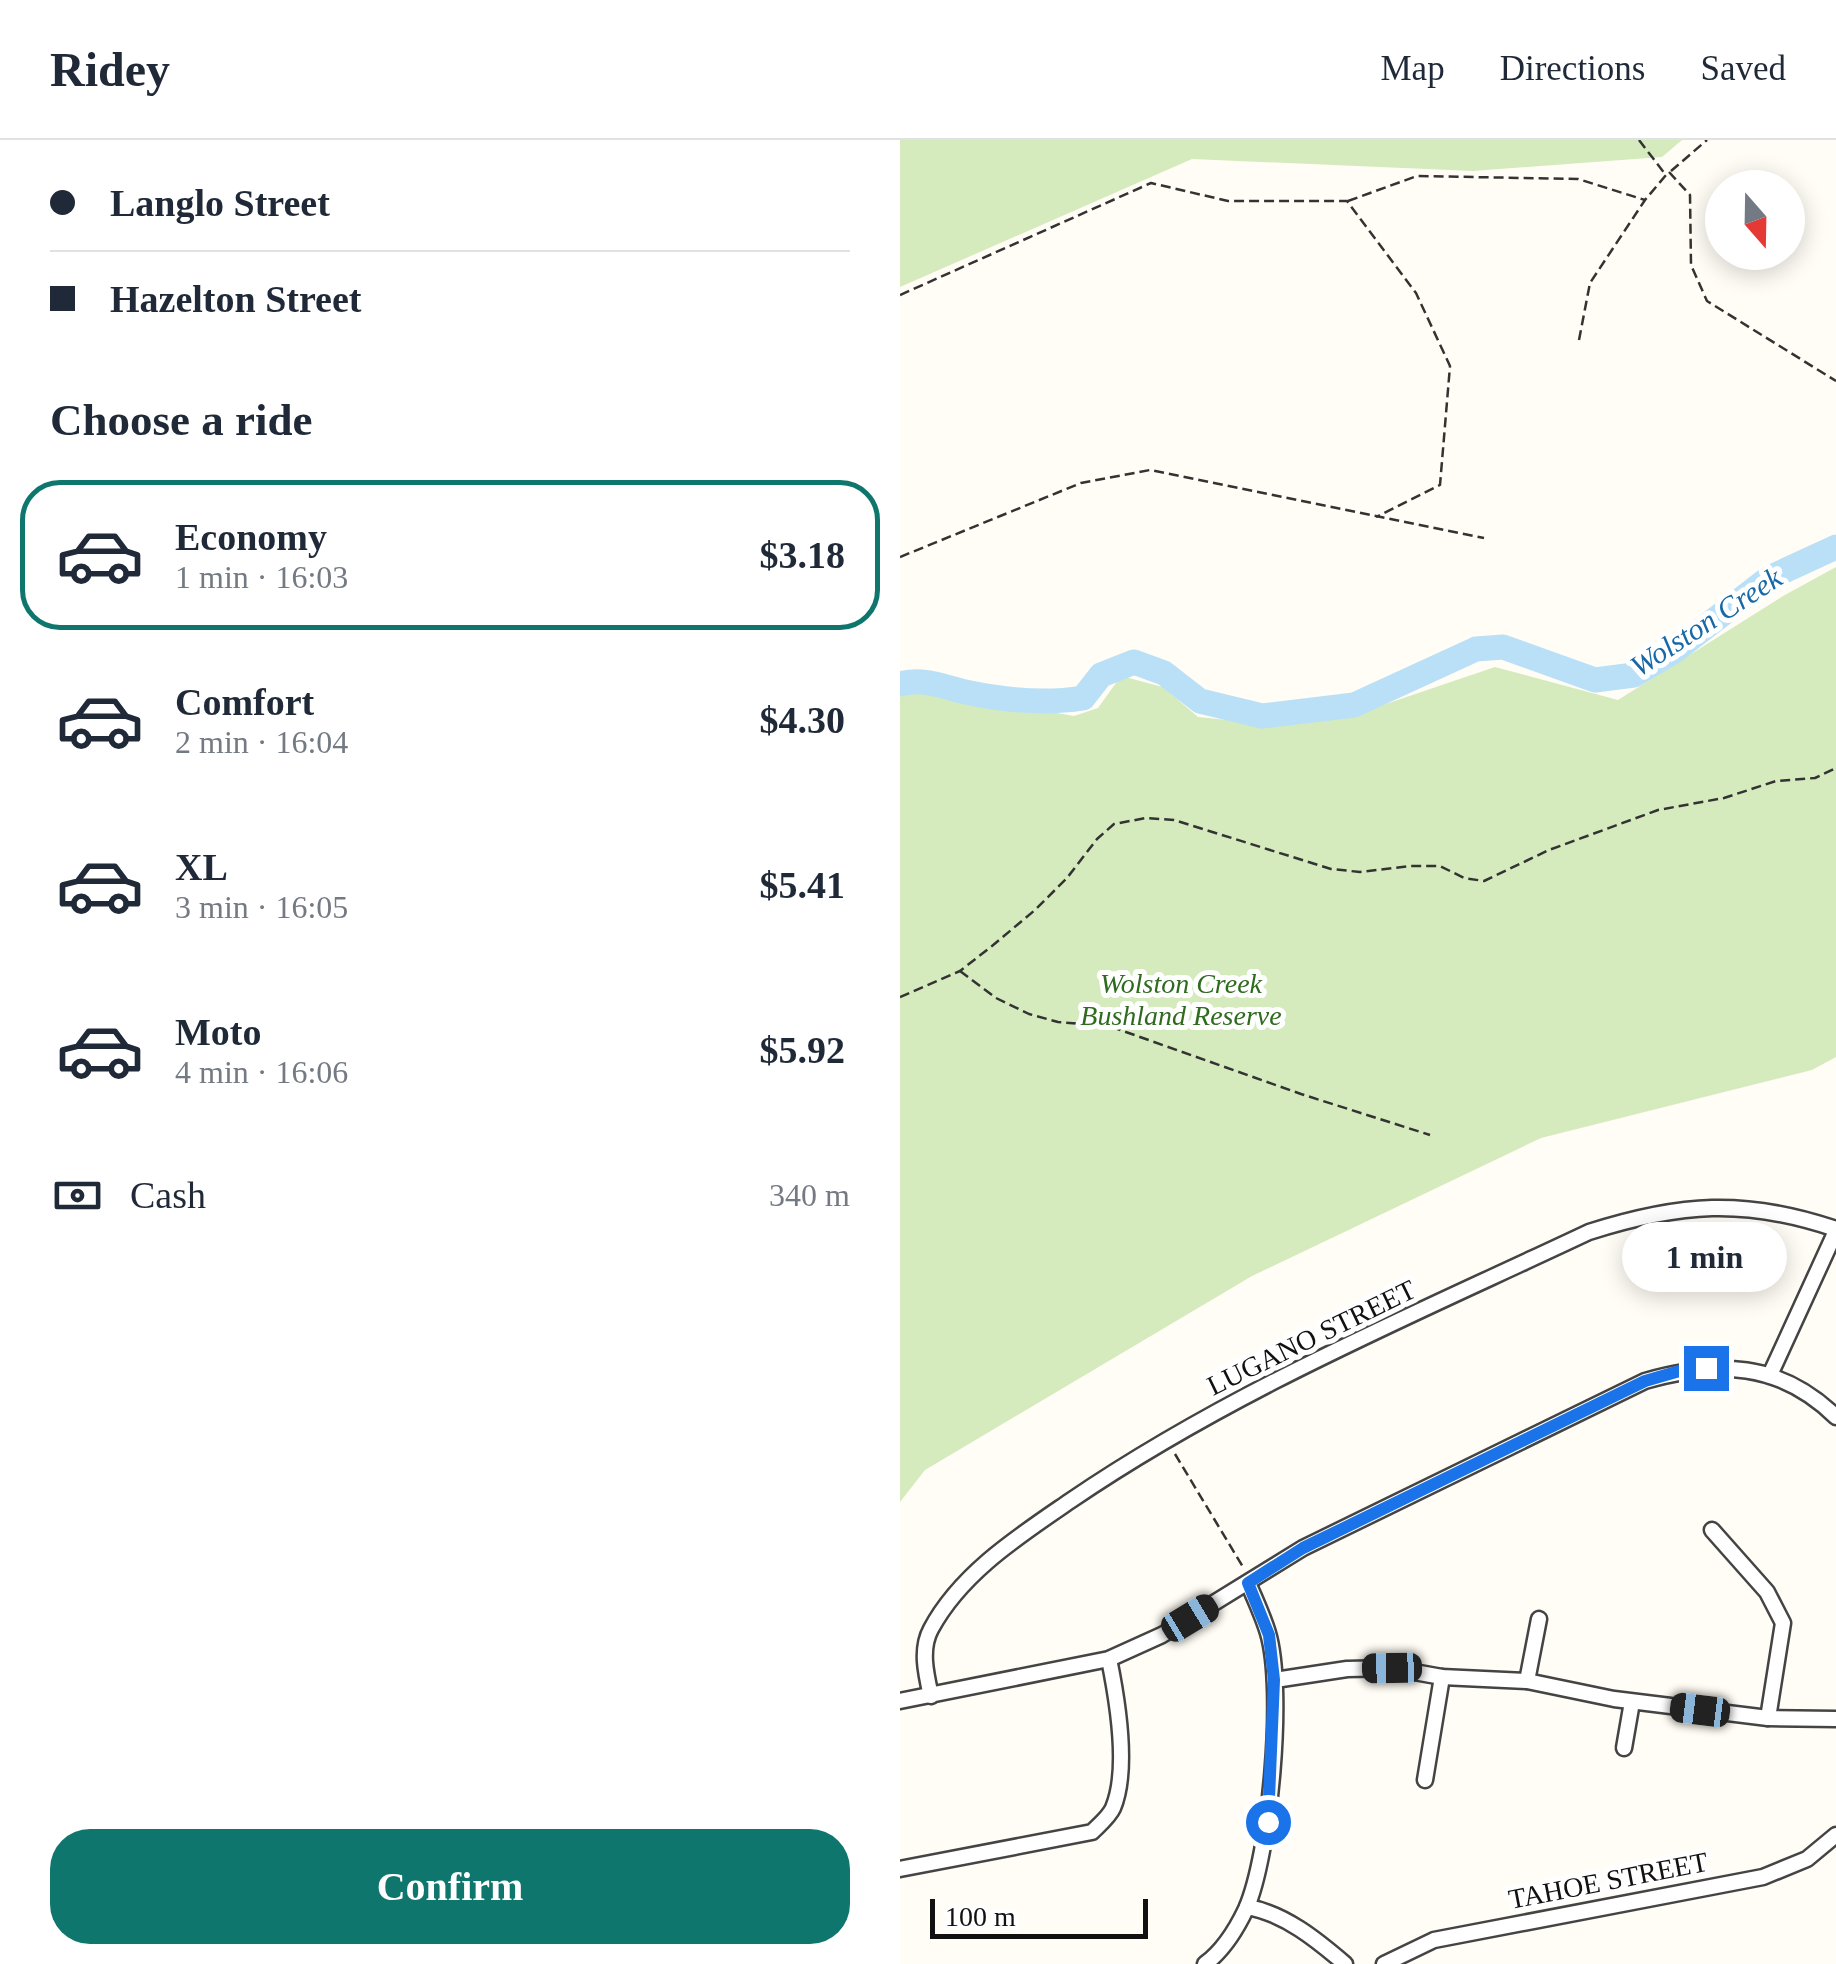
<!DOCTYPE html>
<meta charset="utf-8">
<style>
body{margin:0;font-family:"Times New Roman",serif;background:#f2f2f3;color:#1f2937;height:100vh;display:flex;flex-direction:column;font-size:38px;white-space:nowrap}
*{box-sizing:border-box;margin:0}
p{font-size:32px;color:#747a83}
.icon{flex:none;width:55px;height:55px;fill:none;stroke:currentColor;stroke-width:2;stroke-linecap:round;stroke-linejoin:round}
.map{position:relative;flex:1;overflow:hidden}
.panel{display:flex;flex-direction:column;background:#fff;width:900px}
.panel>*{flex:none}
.guide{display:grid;align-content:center;height:220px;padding:0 50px;background:#fff}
.needle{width:65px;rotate:160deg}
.fabs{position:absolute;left:805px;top:30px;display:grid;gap:20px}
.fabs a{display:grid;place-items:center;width:100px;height:100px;border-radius:50%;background:#fff;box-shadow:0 5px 25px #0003;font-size:50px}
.scale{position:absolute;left:30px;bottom:25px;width:218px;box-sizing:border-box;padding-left:10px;border:5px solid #111;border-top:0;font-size:28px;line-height:35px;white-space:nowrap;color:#111;-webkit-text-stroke:8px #fff;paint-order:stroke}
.end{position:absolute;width:45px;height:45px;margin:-22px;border:12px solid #1a73e8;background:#fff;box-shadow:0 0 0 5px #fff}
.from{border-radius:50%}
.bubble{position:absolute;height:70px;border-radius:35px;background:#fff;box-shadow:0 5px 25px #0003;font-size:32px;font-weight:800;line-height:70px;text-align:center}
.car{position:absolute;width:30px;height:60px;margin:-30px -15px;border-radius:12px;box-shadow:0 0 8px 2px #0007;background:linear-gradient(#222 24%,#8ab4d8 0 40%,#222 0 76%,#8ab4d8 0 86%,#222 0)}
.guide b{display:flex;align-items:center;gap:35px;height:95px;font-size:38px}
.guide b+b{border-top:2px solid #e0e1e3}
.guide i{width:25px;height:25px;background:#1f2937}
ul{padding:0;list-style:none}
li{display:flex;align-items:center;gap:30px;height:150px;margin:0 20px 15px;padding:0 30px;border:5px solid transparent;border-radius:40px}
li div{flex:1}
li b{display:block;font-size:38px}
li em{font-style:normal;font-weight:800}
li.current{border-color:#0f766e}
li>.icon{width:90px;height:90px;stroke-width:1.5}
h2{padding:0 50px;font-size:45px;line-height:120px}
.pay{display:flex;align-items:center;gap:25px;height:110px;padding:0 50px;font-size:38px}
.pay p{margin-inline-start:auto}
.action{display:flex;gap:20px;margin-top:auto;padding:20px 50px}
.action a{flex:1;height:115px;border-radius:40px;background:#0f766e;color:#fff;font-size:40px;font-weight:800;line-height:115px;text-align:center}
header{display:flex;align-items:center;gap:60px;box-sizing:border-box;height:140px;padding:0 50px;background:#fff;border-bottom:2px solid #e0e1e3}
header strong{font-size:48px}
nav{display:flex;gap:55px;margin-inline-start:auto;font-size:35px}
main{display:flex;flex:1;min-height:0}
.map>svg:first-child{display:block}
.green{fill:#d5ebbd}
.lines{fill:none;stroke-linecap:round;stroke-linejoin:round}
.river{stroke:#b9e0f7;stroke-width:25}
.street-casing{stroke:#444;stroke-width:19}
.path{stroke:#333;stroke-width:2.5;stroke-dasharray:10 5;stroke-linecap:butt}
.street{stroke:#fff;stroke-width:14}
.route{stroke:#1a73e8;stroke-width:12}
.labels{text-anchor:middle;stroke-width:10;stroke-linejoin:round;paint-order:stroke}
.park-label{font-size:28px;font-style:italic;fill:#2f6b1f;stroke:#fff}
.street-label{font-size:28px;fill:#111;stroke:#fff}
.water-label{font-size:30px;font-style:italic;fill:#1768a6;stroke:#fff}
</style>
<header>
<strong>Ridey</strong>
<nav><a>Map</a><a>Directions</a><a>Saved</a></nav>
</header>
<main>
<section class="panel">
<div class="guide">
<b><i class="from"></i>Langlo Street</b>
<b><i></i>Hazelton Street</b>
</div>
<h2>Choose a ride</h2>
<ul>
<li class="current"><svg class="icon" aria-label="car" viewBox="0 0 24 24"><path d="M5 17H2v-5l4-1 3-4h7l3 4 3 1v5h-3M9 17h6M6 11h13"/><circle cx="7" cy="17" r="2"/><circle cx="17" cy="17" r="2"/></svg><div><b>Economy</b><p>1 min · 16:03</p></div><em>$3.18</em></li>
<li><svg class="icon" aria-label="car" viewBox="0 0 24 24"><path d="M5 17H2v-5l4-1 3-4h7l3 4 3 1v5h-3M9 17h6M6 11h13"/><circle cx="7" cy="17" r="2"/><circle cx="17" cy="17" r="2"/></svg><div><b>Comfort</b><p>2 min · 16:04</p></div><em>$4.30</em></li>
<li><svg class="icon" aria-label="car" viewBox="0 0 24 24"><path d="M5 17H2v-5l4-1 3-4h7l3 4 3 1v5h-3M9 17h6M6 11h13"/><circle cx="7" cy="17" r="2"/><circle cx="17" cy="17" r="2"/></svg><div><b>XL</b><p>3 min · 16:05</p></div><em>$5.41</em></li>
<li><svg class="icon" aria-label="car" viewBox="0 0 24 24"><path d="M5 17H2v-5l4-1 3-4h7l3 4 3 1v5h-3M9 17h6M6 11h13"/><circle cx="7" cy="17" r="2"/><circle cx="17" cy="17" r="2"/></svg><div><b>Moto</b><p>4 min · 16:06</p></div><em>$5.92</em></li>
</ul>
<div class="pay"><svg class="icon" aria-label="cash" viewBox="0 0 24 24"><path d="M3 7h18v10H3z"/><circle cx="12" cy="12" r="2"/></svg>Cash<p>340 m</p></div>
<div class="action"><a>Confirm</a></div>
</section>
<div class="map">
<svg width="936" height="1824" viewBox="0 0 936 1824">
<rect width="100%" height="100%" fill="#fffdf5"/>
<g class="green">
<path d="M0 0H782L762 17 573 31 292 19 0 147Z"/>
<path d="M936 427V917L912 930 641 998 352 1136 25 1330 0 1362V552L17 548 174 576 198 568 221 536 263 547 298 577 357 583 468 570 595 527 718 560 883 456Z"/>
</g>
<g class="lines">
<path class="river" d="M0 544C25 537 45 548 70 553 109 561 145 564 183 558L201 535 234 522 264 533 300 561 362 576 454 565 576 509 603 507 695 540 734 535 773 512 869 438 936 407"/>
<g class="street-casing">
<g id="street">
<path d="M870 1235 936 1091"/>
<path d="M812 1390 867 1452 883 1483 868 1578"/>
<path d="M375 1540 447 1529 492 1528 542 1537 627 1541 714 1559 868 1578 936 1579"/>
<path d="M627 1541 639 1479"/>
<path d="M31 1556C26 1534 20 1509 31 1489 61 1433 119 1396 170 1361 333 1250 511 1176 689 1092 780 1063 844 1058 936 1089"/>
<path d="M0 1561 209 1519 262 1495 403 1408 745 1241C817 1220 880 1222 936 1277"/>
<path d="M724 1608 732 1562"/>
<path d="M525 1640 542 1537"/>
<path d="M0 1729 192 1692C199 1685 209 1677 213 1668 229 1630 217 1558 209 1519"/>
<path d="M347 1767C384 1773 417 1800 445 1824"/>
<path d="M305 1824C324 1810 336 1790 346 1769 370 1715 385 1550 368 1493 363 1476 355 1459 348 1443"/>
<path d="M484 1824 534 1800 863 1737 907 1719 936 1695"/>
</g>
</g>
<g class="path">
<path d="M739 0 765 34"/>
<path d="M771 31 807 0"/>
<path d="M769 32 790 55 791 125 807 161 936 241"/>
<path d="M448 61 517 36 678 39 745 60"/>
<path d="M0 155 251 43 328 61H447L516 153 550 226 540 345 476 377"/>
<path d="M679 200 690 143 745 60 766 35"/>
<path d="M0 417 181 343 250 330 584 398"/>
<path d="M60 831 96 858 129 874 158 882 209 886 401 954 530 995"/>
<path d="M0 857 60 831 92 806 135 770 167 738 197 699 214 684 246 678 274 680 431 729 460 732 510 726H540L564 738 584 741 649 710 758 670 824 658 876 641 915 638 936 628"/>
<path d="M275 1314 343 1427"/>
</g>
<use href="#street" class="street"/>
</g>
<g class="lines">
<path class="route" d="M368 1682 374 1540 369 1495 348 1443 403 1408 745 1241 783 1230 806 1228"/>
</g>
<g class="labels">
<g class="park-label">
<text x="281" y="853">Wolston Creek<tspan x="281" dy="32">Bushland Reserve</tspan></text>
</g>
<g class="street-label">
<text transform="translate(411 1197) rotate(-26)" y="10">LUGANO STREET</text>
<text transform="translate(708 1740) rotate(-11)" y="10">TAHOE STREET</text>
</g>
<g class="water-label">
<text transform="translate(806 482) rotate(-33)" y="10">Wolston Creek</text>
</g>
</g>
</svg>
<div class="fabs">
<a><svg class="needle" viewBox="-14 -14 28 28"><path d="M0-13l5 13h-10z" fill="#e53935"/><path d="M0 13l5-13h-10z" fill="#747a83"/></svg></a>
</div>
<div class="scale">100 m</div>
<i class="end from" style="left:368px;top:1682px"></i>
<i class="end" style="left:806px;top:1228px"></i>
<div class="bubble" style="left:722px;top:1082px;width:165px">1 min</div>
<i class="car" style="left:290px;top:1478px;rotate:59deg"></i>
<i class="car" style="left:492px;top:1528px;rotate:269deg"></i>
<i class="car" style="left:800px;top:1570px;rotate:277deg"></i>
</div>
</main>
